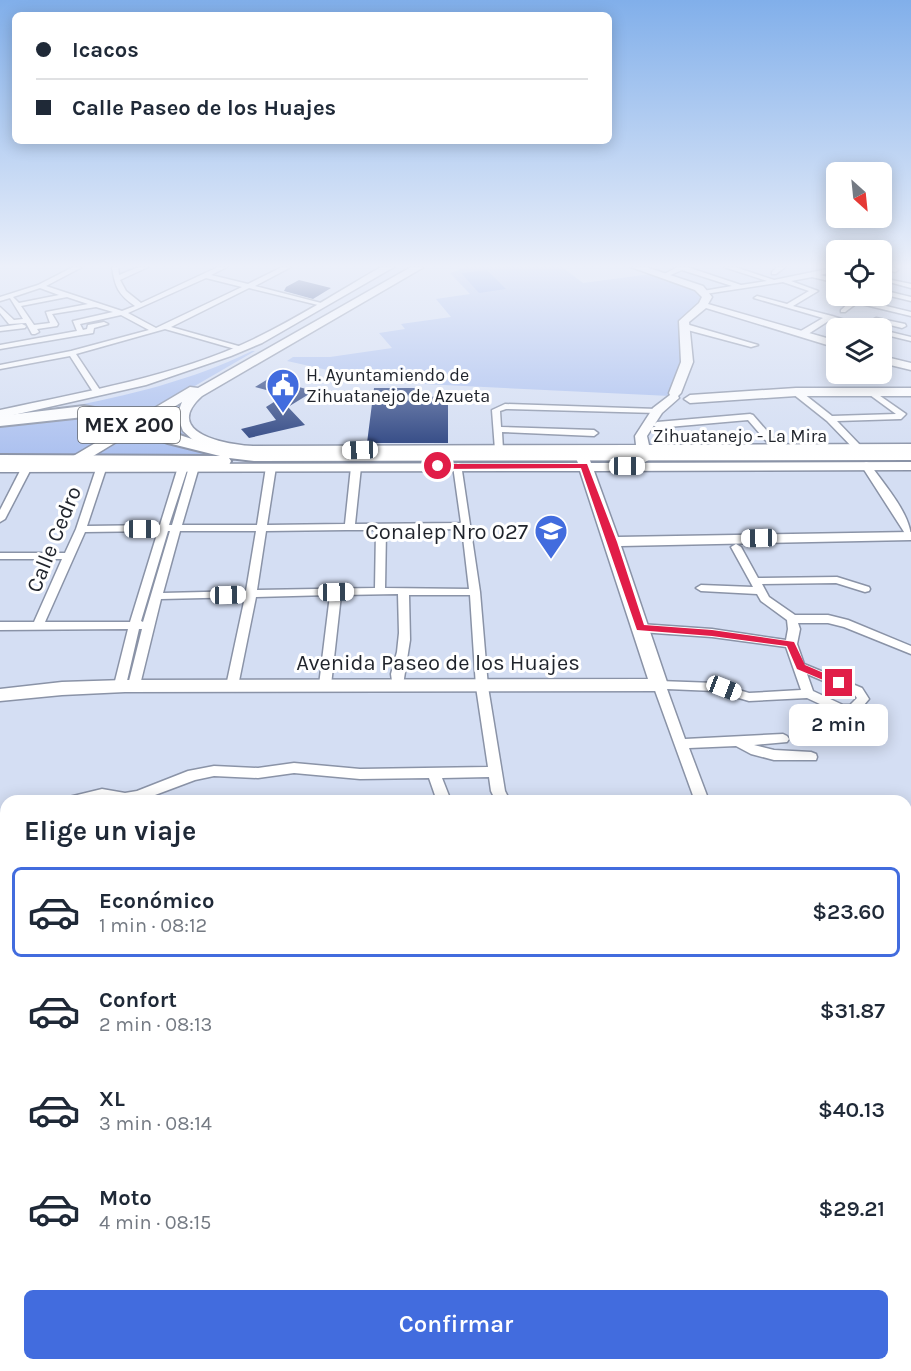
<!DOCTYPE html>
<html lang="es">
<meta charset="utf-8">
<style>
body{margin:0;font-family:Karla,sans-serif;background:#f2f2f3;color:#1f2937;height:100vh;display:flex;flex-direction:column;font-size:22px;white-space:nowrap}
*{box-sizing:border-box;margin:0}
p{font-size:20px;color:#747a83}
.icon{flex:none;width:33px;height:33px;fill:none;stroke:currentColor;stroke-width:2;stroke-linecap:round;stroke-linejoin:round}
.map{position:relative;flex:1;overflow:hidden}
.drawer{position:absolute;left:0px;top:795px;width:912px;height:576px;display:flex;flex-direction:column;background:#fff;border-radius:18px 18px 0 0;box-shadow:0 3px 15px #0003}
.drawer>*{flex:none}
.banner{position:absolute;left:12px;top:12px;width:600px;height:132px;border-radius:9px;box-shadow:0 3px 15px #0003;display:grid;align-content:center;height:132px;padding:0 24px;background:#fff}
.needle{width:39px;rotate:153deg}
.buttons{position:absolute;left:826px;top:162px;display:grid;gap:12px}
.buttons a{display:grid;place-items:center;width:66px;height:66px;border-radius:9px;background:#fff;box-shadow:0 3px 15px #0003;font-size:30px}
.end{position:absolute;width:27px;height:27px;margin:-14px;border:8px solid #e11d48;background:#fff;box-shadow:0 0 0 3px #fff}
.from{border-radius:50%}
.bubble{position:absolute;height:42px;border-radius:9px;background:#fff;box-shadow:0 3px 15px #0003;font-size:20px;font-weight:600;line-height:42px;text-align:center}
.car{position:absolute;width:18px;height:36px;margin:-18px -9px;border-radius:8px;box-shadow:0 0 4px 2px #0007;background:linear-gradient(#fff 24%,#345 0 40%,#fff 0 76%,#345 0 86%,#fff 0)}
.banner b{display:flex;align-items:center;gap:21px;height:57px;font-size:22px}
.banner b+b{border-top:2px solid #e0e1e3}
.banner i{width:15px;height:15px;background:#1f2937}
ul{padding:0;list-style:none}
li{display:flex;align-items:center;gap:18px;height:90px;margin:0 12px 9px;padding:0 12px;border:3px solid transparent;border-radius:9px}
li div{flex:1}
li b{display:block;font-size:22px}
li em{font-style:normal;font-weight:600}
li.selected{border-color:#426cde}
li>.icon{width:54px;height:54px;stroke-width:1.5}
h2{padding:0 24px;font-size:27px;line-height:72px}
.primary-button{display:flex;gap:12px;margin-top:auto;padding:12px 24px}
.primary-button a{flex:1;height:69px;border-radius:9px;background:#426cde;color:#fff;font-size:24px;font-weight:600;line-height:69px;text-align:center}
.map>svg:first-child{display:block}
.green{fill:#abc0ef}
.water{fill:#88a7ee}
.building{fill:#28407e}
.lines{fill:none;stroke-linecap:round;stroke-linejoin:round}
.street-casing{stroke:#8a93a7;stroke-width:3}
.secondary-casing{stroke:#8a93a7;stroke-width:3}
.highway-casing{stroke:#8a93a7;stroke-width:4}
.street{fill:#fff;fill-rule:evenodd}
.secondary{fill:#fff;fill-rule:evenodd}
.highway{fill:#fff;fill-rule:evenodd}
.route{fill:#e11d48}
.labels{text-anchor:middle;stroke-width:6;stroke-linejoin:round;paint-order:stroke}
.far-poi-label{font-size:18px;fill:#1f232b;stroke:#fff;text-anchor:start}
.far-street-label{font-size:18px;fill:#1f232b;stroke:#fff}
.shield{fill:#fff;stroke:#62656b;stroke-width:1.5}
.shield-label{font-size:21px;font-weight:bold;fill:#1f232b}
.poi-label{font-size:22px;fill:#1f232b;stroke:#fff;text-anchor:end}
.street-label{font-size:22px;fill:#1f232b;stroke:#fff}
</style>
<div class="map">
<svg width="911" height="1371" viewBox="0 0 911 1371">
<rect width="100%" height="100%" fill="#d4def3"/>
<g class="green">
<path d="M467 267H562L583 283 651 274 687 285 703 294 701 302 681 318 678 324 684 354 670 396 382 382 287 361 293 357H330L392 348 379 333 405 329 401 324 451 317 436 299 470 294 450 273Z"/>
<path d="M252 351H255L131 423 84 409 63 408C127 396 193 380 252 351Z"/>
<path d="M190 394 176 416 181 431 191 440 139 425Z"/>
<path d="M89 416 108 430 109 436 85 453 73 456H0V426L37 418Z"/>
<path d="M130 429 225 457 87 456Z"/>
</g>
<path class="water" d="M487 270 506 289 479 293 461 273Z"/>
<g class="building">
<path d="M299 280 331 288 313 299 284 291 286 287Z"/>
<path d="M268 379 314 391 288 407 305 425 249 438 241 429 276 420 266 407 285 395 255 387Z"/>
<path d="M374 388H422V397L448 396V443H367Z"/>
</g>
<g class="lines">
<g class="street-casing">
<g id="street">
<path d="M73 267H82L46 286 122 311 135 306C118 294 115 287 112 267H118L119 275 139 267H148L120 280 126 291 141 303 218 267H227L211 275 248 284 282 267H291L255 286 325 304 322 306 249 288 171 327 242 347V351L165 329 76 354 102 393 98 395H95L70 356 0 369V365L71 351 149 330 121 315 80 324 83 330 87 329 88 325 104 322 108 324 94 328 93 333 0 349V345L77 331 73 321 113 312 96 307 52 314 58 324 57 326 37 329 39 332 35 334H32L26 323 9 324 0 313V307L14 320 23 319 10 298 0 301V297L38 285ZM206 278 242 287 156 328 128 313ZM40 288 59 295 19 303 13 297ZM67 297 88 304 46 312 50 323 34 325 21 306Z"/>
<path d="M677 267H687L741 285 767 281 724 267H735L774 280 837 267V271L820 275 837 279V283L812 277 791 281 818 291 793 306 832 316 870 328H860L830 320 805 336H799V332L823 318 754 298 757 296 787 304 809 291 783 282 705 294 702 292 703 291 732 286 682 270 666 277 661 276Z"/>
<path d="M777 267H785L776 274H772V272Z"/>
<path d="M882 267H893L898 270 895 272Z"/>
<path d="M882 278 911 284V288L882 280Z"/>
<path d="M882 290 911 297V301L882 294Z"/>
<path d="M836 295 855 298 861 297V300L911 312V316L857 303 845 312H841V310L851 301 836 297Z"/>
<path d="M876 318 905 324 906 326 902 328 874 321V319Z"/>
<path d="M22 324 26 326 25 328 0 331V327Z"/>
<path d="M680 324H686L758 345 751 347 680 328Z"/>
<path d="M882 330 911 337V341L882 334Z"/>
<path d="M793 390H799L832 416 896 414 870 395 869 393 873 391 906 414 901 419 837 421 861 446 862 448 858 451 855 450 827 421 793 394Z"/>
<path d="M505 404 657 409 661 411 657 413 506 409 500 411 501 427 594 430 598 433 594 436 502 432 503 450 499 453 495 450 492 410Z"/>
<path d="M750 414 753 415 780 446V450H774L748 420 657 428 653 425 657 422Z"/>
<path d="M866 462 869 463C883 483 911 514 911 538L906 535 861 465Z"/>
<path d="M102 463 107 466 87 526 160 525 178 467 183 464 188 467 169 525H172L189 467 194 464 199 467 182 525H257L266 467 271 464 276 467 267 525 345 524 351 467 356 464 361 467 355 524 461 523 453 466 458 463 461 464 480 592 488 687 505 791 510 801H496L491 791 489 777 442 778 451 801H437L429 778 360 779 294 773 258 778 214 776 195 780 139 801 102 799 67 801 69 797 102 789 125 793 137 791 188 771 214 766 258 768 294 763 360 769 488 767 476 687 470 595H409L410 640 403 685 397 689 393 688 391 674 397 652 399 633 398 594 341 595 331 685 325 689 319 685 330 595 256 597 238 686 232 690 226 686 245 597 161 599 140 685 134 689 128 685 142 629H139L126 685 120 689 114 685 128 629 0 630V622H34L62 559H0V553H65L76 529 97 466ZM462 529 469 589 385 588 386 530ZM346 530H376L375 588 257 590 266 531ZM158 531 130 622H45L85 532ZM168 531H170L143 622 141 621ZM180 531H256L246 591 163 593Z"/>
<path d="M27 464 32 467 5 519 0 522V510L22 467Z"/>
<path d="M736 544 741 547 758 578 837 577 869 587 870 589 869 591 865 592 836 583 762 584 769 597 795 615H828L848 620 911 646V654L844 627 828 623H798L800 629 797 644 804 664 862 688 869 699 858 712 848 714 837 712 807 698 749 701 715 691 667 689 685 739 783 734 787 736 789 739 787 742 754 745 774 750 811 752 816 754 817 757 816 760H774L751 754 736 746 689 748 709 801H695L653 685 659 681 715 683 749 693 801 690 786 647 712 637 640 632 634 628 640 624 712 629 786 640 788 629 787 620 761 601 757 594 701 591 696 588 701 585 753 587 731 547ZM807 674 854 694 857 698 850 705H843L813 691Z"/>
<path d="M906 989 911 990V1004L906 1003Z"/>
</g>
</g>
<g class="secondary-casing">
<g id="secondary">
<path d="M381 267H394L262 343 231 356 146 385 0 418V410C83 392 177 376 254 339 298 318 339 291 381 267Z"/>
<path d="M411 267H424L202 396C161 433 227 445 253 446L636 445 635 436 653 408 670 395 669 393 681 362 679 321 699 303 702 297 695 290 631 267H646L703 286 712 297 708 304 837 341V348L706 308 689 322 693 362 681 393 678 396 679 398 662 413 647 436 649 445 911 444V452L651 453 652 458 645 462 640 461 637 453H587L591 463 911 462V470L594 471 618 537 911 532V540L621 546 668 685 665 689 659 691 125 692 62 695 0 701V689L62 682 125 680 648 679 580 471 0 472V464H70L68 461 70 458 190 387 198 388ZM182 402 177 415 183 431 194 441 206 447 239 453 577 454 575 456 578 463 80 464Z"/>
<path d="M882 356 911 363V370L882 363Z"/>
<path d="M796 388H911V396H796L690 403 684 399 690 395Z"/>
</g>
</g>
<g class="highway-casing">
<path id="highway" d="M84 406 100 409 198 441 254 451 911 450V460L254 461 229 458 231 461 229 465 223 466 0 465V455L220 456 168 443 93 416 0 426V416Z"/>
</g>
<use href="#street" class="street"/>
<use href="#secondary" class="secondary"/>
<use href="#highway" class="highway"/>
</g>
<linearGradient id="sky" x2="0" y2="1"><stop stop-color="#81afea"/><stop offset="0.58" stop-color="#ecf0fa"/><stop offset="1" stop-color="#ecf0fa" stop-opacity="0"/></linearGradient>
<rect width="911" height="459" fill="url(#sky)"/>
<path class="route" d="M587 464 617 542 644 625 712 630 794 642 805 665 842 681V685H835L797 669 787 646 712 636 637 630 581 468 438 469 434 466 438 464Z"/>
<defs>
<g id="civic-pin" transform="scale(1.725)"><path d="M0 17L-7.5 6A9.5 9.5 0 1 1 7.5 6Z" fill="#426cde" stroke="#fff"/><path d="M-.6-6.5H3V-4.5H.6V-3L4-1V1h2V6H-6V1h2V-1L-.6-3ZM-1.2 2.5V6h2.4V2.5Z" fill="#fff"/></g>
<g id="school-pin" transform="scale(1.725)"><path d="M0 17L-7.5 6A9.5 9.5 0 1 1 7.5 6Z" fill="#426cde" stroke="#fff"/><path d="M0-5L7-2L0 1L-7-2ZM-4 1L0 2.5L4 1V4Q0 6-4 4Z" fill="#fff"/></g>
</defs>
<g fill-rule="evenodd">
<use href="#civic-pin" x="283" y="385"/>
<use href="#school-pin" x="551" y="531"/>
</g>
<g class="labels">
<g class="far-poi-label">
<text x="306" y="381">H. Ayuntamiendo de<tspan x="306" dy="21">Zihuatanejo de Azueta</tspan></text>
</g>
<g class="far-street-label">
<text x="740" y="442">Zihuatanejo - La Mira</text>
</g>
<rect class="shield" x="78" y="407" width="102" height="36" rx="4.5"/>
<g class="shield-label">
<text x="129" y="432">MEX 200</text>
</g>
<g class="poi-label">
<text x="528" y="539">Conalep Nro 027</text>
</g>
<g class="street-label">
<text transform="translate(53 539) rotate(-68)" y="8">Calle Cedro</text>
<text x="438" y="670">Avenida Paseo de los Huajes</text>
</g>
</g>
</svg>
<div class="buttons">
<a><svg class="needle" viewBox="-14 -14 28 28"><path d="M0-13l5 13h-10z" fill="#e53935"/><path d="M0 13l5-13h-10z" fill="#747a83"/></svg></a>
<a><svg class="icon" aria-label="locate" viewBox="0 0 24 24"><circle cx="12" cy="12" r="6"/><path d="M12 2v4M12 18v4M2 12h4M18 12h4"/></svg></a>
<a><svg class="icon" aria-label="layers" viewBox="0 0 24 24"><path d="M12 4l9 5-9 5-9-5zM3 14l9 5 9-5"/></svg></a>
</div>
<i class="end from" style="left:438px;top:466px"></i>
<i class="end" style="left:839px;top:683px"></i>
<div class="bubble" style="left:789px;top:704px;width:99px">2 min</div>
<i class="car" style="left:360px;top:450px;rotate:268deg"></i>
<i class="car" style="left:627px;top:466px;rotate:90deg"></i>
<i class="car" style="left:142px;top:529px;rotate:90deg"></i>
<i class="car" style="left:759px;top:538px;rotate:269deg"></i>
<i class="car" style="left:336px;top:592px;rotate:89deg"></i>
<i class="car" style="left:228px;top:595px;rotate:89deg"></i>
<i class="car" style="left:724px;top:688px;rotate:111deg"></i>
<div class="banner">
<b><i class="from"></i>Icacos</b>
<b><i></i>Calle Paseo de los Huajes</b>
</div>
<section class="drawer">
<h2>Elige un viaje</h2>
<ul>
<li class="selected"><svg class="icon" aria-label="car" viewBox="0 0 24 24"><path d="M5 17H2v-5l4-1 3-4h7l3 4 3 1v5h-3M9 17h6M6 11h13"/><circle cx="7" cy="17" r="2"/><circle cx="17" cy="17" r="2"/></svg><div><b>Económico</b><p>1 min · 08:12</p></div><em>$23.60</em></li>
<li><svg class="icon" aria-label="car" viewBox="0 0 24 24"><path d="M5 17H2v-5l4-1 3-4h7l3 4 3 1v5h-3M9 17h6M6 11h13"/><circle cx="7" cy="17" r="2"/><circle cx="17" cy="17" r="2"/></svg><div><b>Confort</b><p>2 min · 08:13</p></div><em>$31.87</em></li>
<li><svg class="icon" aria-label="car" viewBox="0 0 24 24"><path d="M5 17H2v-5l4-1 3-4h7l3 4 3 1v5h-3M9 17h6M6 11h13"/><circle cx="7" cy="17" r="2"/><circle cx="17" cy="17" r="2"/></svg><div><b>XL</b><p>3 min · 08:14</p></div><em>$40.13</em></li>
<li><svg class="icon" aria-label="car" viewBox="0 0 24 24"><path d="M5 17H2v-5l4-1 3-4h7l3 4 3 1v5h-3M9 17h6M6 11h13"/><circle cx="7" cy="17" r="2"/><circle cx="17" cy="17" r="2"/></svg><div><b>Moto</b><p>4 min · 08:15</p></div><em>$29.21</em></li>
</ul>
<div class="primary-button"><a>Confirmar</a></div>
</section>
</div>
